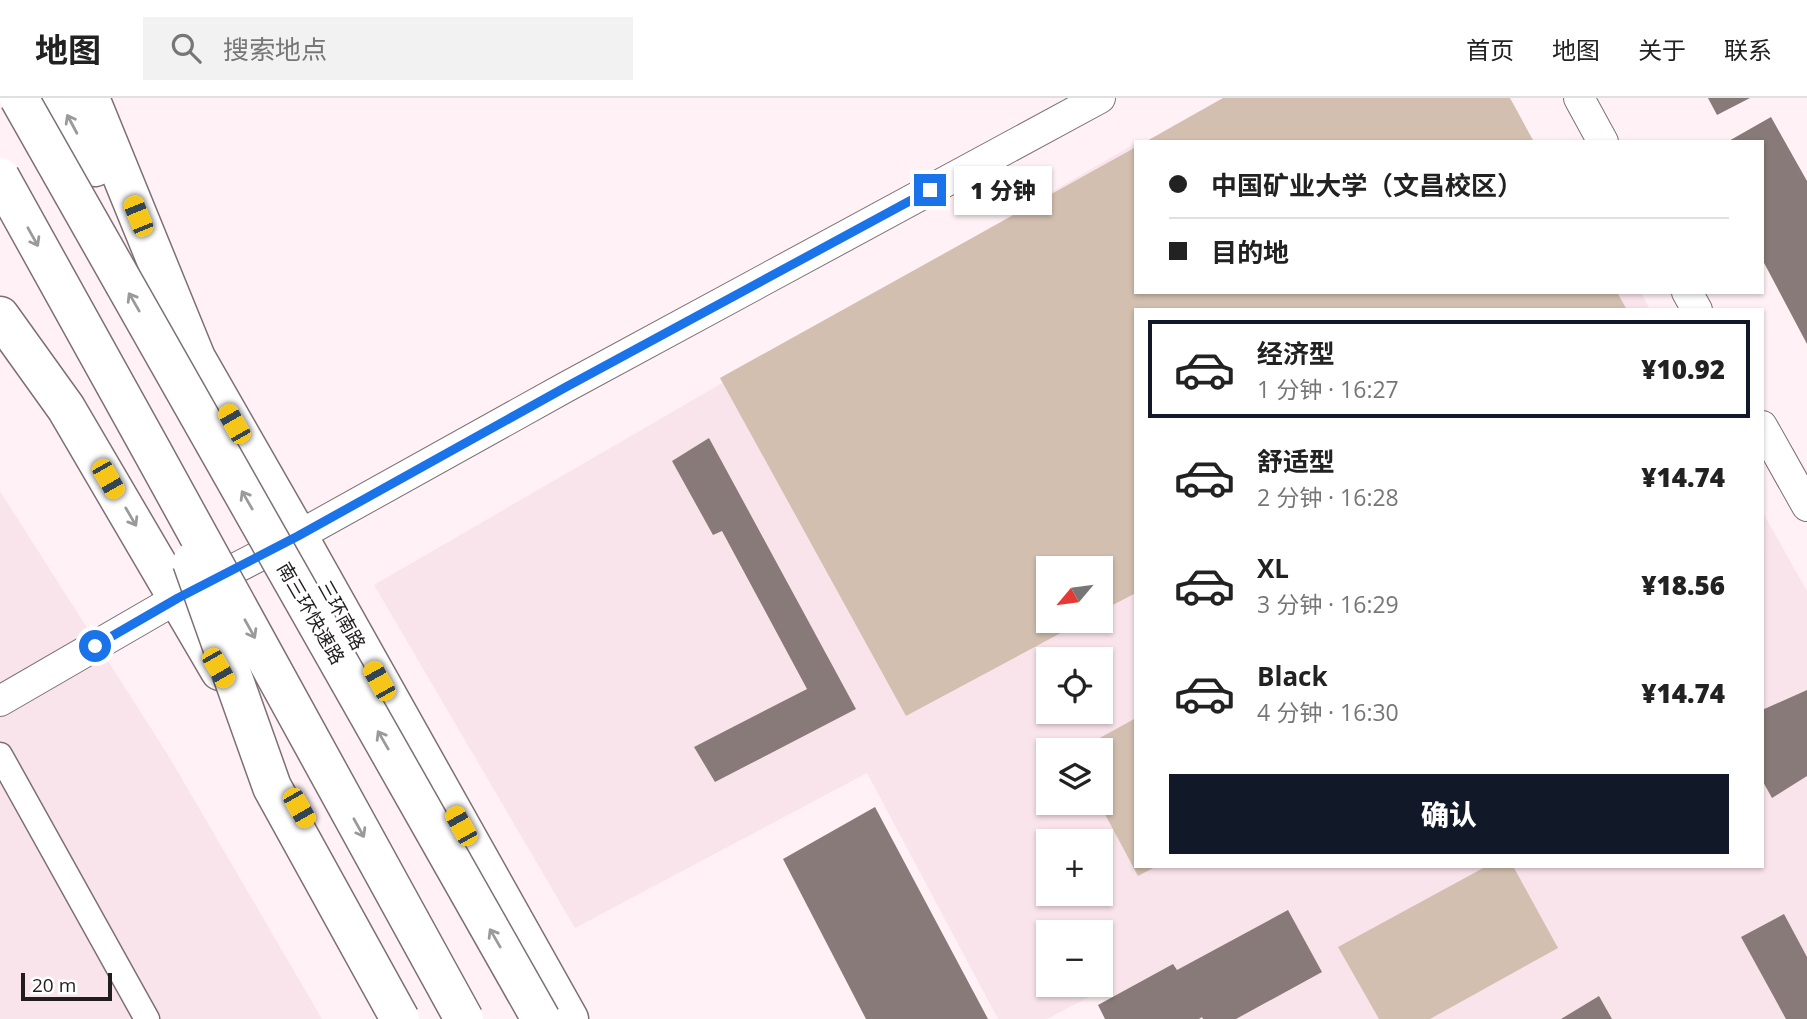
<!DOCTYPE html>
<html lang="zh">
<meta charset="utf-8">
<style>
body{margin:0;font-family:"Open Sans","Noto Sans SC",sans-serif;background:#f2f2f2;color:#222;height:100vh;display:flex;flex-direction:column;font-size:26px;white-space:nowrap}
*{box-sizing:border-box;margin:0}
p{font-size:23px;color:#767676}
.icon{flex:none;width:38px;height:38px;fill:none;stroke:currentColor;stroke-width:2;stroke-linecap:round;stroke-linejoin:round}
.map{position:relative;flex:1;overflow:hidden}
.drawer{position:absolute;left:1134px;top:210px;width:630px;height:560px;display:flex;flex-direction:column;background:#fff;border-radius:0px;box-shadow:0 2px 5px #0004}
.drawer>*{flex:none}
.banner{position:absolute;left:1134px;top:42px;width:630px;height:154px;border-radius:0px;box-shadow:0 2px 5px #0004;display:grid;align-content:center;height:154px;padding:0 35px;background:#fff}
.needle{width:46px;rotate:241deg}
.fabs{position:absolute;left:1036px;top:458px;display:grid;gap:14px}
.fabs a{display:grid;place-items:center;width:77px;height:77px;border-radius:0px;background:#fff;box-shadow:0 2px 5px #0004;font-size:35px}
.scale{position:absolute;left:21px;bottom:18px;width:91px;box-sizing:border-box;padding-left:7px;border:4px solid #211c1e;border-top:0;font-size:19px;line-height:24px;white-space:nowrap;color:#211c1e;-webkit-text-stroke:5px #fff;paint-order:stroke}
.end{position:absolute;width:32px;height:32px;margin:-16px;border:9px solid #1a73e8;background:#fff;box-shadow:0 0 0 4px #fff}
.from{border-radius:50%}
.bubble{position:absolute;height:49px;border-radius:0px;background:#fff;box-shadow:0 2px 5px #0004;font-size:23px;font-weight:800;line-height:49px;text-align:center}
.car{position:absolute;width:21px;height:42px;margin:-21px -10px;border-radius:9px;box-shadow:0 0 5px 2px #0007;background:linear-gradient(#f5c518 24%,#345 0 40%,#f5c518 0 76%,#345 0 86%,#f5c518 0)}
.banner b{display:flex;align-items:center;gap:24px;height:66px;font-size:26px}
.banner b+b{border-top:2px solid #e0e0e0}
.banner i{width:18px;height:18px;background:#222}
ul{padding:12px 0 0;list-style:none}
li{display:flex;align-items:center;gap:21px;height:98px;margin:0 14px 10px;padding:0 21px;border:4px solid transparent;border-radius:0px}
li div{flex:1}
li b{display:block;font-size:26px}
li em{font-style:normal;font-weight:800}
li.current{border-color:#111827}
li>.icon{width:63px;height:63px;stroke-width:1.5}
.primary-button{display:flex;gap:14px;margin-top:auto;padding:14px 35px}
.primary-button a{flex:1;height:80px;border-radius:0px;background:#111827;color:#fff;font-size:28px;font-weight:800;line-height:80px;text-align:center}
header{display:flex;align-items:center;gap:42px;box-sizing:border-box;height:98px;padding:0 35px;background:#fff;border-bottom:2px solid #e0e0e0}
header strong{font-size:33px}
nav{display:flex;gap:38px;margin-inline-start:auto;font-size:24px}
.search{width:490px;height:63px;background:#f2f2f2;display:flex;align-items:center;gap:18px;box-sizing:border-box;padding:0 24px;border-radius:0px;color:#767676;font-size:26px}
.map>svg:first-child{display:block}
.built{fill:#fae4eb;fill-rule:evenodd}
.green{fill:#d2bfaf}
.building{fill:#877a78}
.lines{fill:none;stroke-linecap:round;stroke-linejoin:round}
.minor-casing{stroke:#7d7074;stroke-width:27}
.tertiary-casing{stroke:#7d7074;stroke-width:32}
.primary-casing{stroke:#7d7074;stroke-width:41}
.minor{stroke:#fff;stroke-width:24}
.tertiary{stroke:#fff;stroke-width:30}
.primary{stroke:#fff;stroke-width:38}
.trunk-bridge-casing{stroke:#7d7074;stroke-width:41;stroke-linecap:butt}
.trunk-bridge{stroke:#fff;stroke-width:38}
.oneway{stroke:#9b999a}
.route{stroke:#1a73e8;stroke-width:9}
.labels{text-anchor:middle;stroke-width:6;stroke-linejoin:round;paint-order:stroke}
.street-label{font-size:19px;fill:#211c1e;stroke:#fff}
</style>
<header>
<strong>地图</strong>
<div class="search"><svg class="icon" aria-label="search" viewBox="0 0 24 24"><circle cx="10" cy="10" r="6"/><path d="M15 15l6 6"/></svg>搜索地点</div>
<nav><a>首页</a><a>地图</a><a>关于</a><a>联系</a></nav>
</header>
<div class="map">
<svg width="1807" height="921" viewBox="0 0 1807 921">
<rect width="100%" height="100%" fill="#fff1f5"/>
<g class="built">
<path d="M1136 45V194H1641L1650 212H1136V768H1762V413L1807 493V921H1125L1108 889 1047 921H998L867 675 575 830 374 487ZM1048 471H1101V523H1048ZM1048 562H1101V614H1048ZM1048 653H1101V705H1048ZM1048 744H1101V796H1048ZM1048 835H1101V887H1048Z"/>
<path d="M0 393 168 657 322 921H0Z"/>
</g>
<g class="green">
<path d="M1223 0H1510L1534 44H1145Z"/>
<path d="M1136 49V194H1617L1627 212H1136V495L1101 513V471H1048V523H1083L906 618 720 280Z"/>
<path d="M1136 620V768H1157L1138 778 1099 705H1101V653H1076Z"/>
<path d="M1487 768H1513L1558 850 1430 921H1379L1338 849Z"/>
</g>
<g class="building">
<path d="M1708 0H1750L1717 17Z"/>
<path d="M1771 19 1807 83V246L1762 161V44H1727Z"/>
<path d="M709 340 856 611 715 684 694 649 807 591 722 433 713 437 672 363Z"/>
<path d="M1807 592V678L1772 700 1762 682V612Z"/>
<path d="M875 709 988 921H866L783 761Z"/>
<path d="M1288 812 1322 874 1236 921H1203L1202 919 1199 921H1105L1098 907 1173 866 1177 872Z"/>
<path d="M1784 816 1807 859V921H1786L1741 839Z"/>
<path d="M1599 898 1612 921H1561Z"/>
</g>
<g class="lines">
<g class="minor-casing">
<path id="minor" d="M0 657 147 921"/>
</g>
<g class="tertiary-casing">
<g id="tertiary">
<path d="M1579 0 1603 44"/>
<path d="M1687 194 1697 212"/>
<path d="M1762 328 1807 408"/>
<path d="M0 603 178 500 298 438 566 289 1100 0"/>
</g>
</g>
<g class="primary-casing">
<g id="primary">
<path d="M58 0 95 69"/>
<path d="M90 0 196 260 298 438 569 921"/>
<path d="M0 218 66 310 220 573"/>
</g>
</g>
<use href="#minor" class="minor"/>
<use href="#tertiary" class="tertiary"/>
<use href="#primary" class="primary"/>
<g class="trunk-bridge-casing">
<g id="trunk-bridge">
<path d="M19 0 541 921"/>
<path d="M0 79 152 353 464 921"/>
<path d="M192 464 272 689 400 921"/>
</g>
</g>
<use href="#trunk-bridge" class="trunk-bridge"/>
</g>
<defs><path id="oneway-shaft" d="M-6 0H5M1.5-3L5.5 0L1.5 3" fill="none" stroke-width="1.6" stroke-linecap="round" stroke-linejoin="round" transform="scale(1.75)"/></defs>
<g class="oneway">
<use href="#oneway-shaft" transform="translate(72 26) rotate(-118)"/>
<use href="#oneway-shaft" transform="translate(33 139) rotate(61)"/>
<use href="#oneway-shaft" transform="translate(134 204) rotate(-120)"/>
<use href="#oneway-shaft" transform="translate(247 402) rotate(-120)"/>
<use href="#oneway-shaft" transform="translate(131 419) rotate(60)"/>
<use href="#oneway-shaft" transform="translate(250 531) rotate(61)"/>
<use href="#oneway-shaft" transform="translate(383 642) rotate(-120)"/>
<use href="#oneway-shaft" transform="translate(359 730) rotate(61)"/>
<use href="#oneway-shaft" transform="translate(495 840) rotate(-120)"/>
</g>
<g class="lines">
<path class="route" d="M95 548 178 500 298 438 566 289 930 92"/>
</g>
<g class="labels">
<g class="street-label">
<text transform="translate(311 515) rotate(60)" y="7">南三环快速路</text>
<text transform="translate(342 517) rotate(61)" y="7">三环南路</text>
</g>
</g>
</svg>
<div class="fabs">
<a><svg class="needle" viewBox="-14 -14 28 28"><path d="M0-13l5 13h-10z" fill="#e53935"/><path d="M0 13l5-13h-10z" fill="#767676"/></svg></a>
<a><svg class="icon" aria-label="locate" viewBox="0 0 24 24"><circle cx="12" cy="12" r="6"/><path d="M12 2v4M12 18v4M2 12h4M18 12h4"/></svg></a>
<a><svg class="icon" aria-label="layers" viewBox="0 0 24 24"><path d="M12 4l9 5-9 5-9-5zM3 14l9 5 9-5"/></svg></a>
<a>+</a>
<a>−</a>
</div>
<div class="scale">20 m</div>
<i class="end from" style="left:95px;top:548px"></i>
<i class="end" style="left:930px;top:92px"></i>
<div class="bubble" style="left:954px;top:68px;width:98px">1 分钟</div>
<i class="car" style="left:138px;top:118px;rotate:338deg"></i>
<i class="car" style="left:234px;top:326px;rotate:330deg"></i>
<i class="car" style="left:108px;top:381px;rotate:150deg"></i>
<i class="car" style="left:218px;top:570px;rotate:150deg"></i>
<i class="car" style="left:379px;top:583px;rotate:331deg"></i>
<i class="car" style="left:299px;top:710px;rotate:150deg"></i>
<i class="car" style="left:461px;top:728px;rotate:331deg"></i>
<div class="banner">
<b><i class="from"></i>中国矿业大学（文昌校区）</b>
<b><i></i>目的地</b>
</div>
<section class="drawer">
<ul>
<li class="current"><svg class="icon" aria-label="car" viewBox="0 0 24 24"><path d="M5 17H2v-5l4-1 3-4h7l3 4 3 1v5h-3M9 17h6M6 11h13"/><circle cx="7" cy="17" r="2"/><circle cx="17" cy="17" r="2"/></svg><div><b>经济型</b><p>1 分钟 · 16:27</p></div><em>¥10.92</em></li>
<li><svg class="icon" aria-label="car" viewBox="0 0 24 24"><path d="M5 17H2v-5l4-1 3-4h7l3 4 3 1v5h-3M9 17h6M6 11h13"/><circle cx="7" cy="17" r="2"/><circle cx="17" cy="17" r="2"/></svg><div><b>舒适型</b><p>2 分钟 · 16:28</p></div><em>¥14.74</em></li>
<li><svg class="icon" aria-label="car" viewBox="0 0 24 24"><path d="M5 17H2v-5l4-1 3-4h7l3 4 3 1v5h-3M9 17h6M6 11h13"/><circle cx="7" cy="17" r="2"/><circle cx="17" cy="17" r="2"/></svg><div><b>XL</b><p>3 分钟 · 16:29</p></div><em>¥18.56</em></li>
<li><svg class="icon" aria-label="car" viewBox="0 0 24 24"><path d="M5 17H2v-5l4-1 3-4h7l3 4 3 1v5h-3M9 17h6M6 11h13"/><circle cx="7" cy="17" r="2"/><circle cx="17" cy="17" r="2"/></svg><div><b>Black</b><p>4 分钟 · 16:30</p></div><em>¥14.74</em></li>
</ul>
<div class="primary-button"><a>确认</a></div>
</section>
</div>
